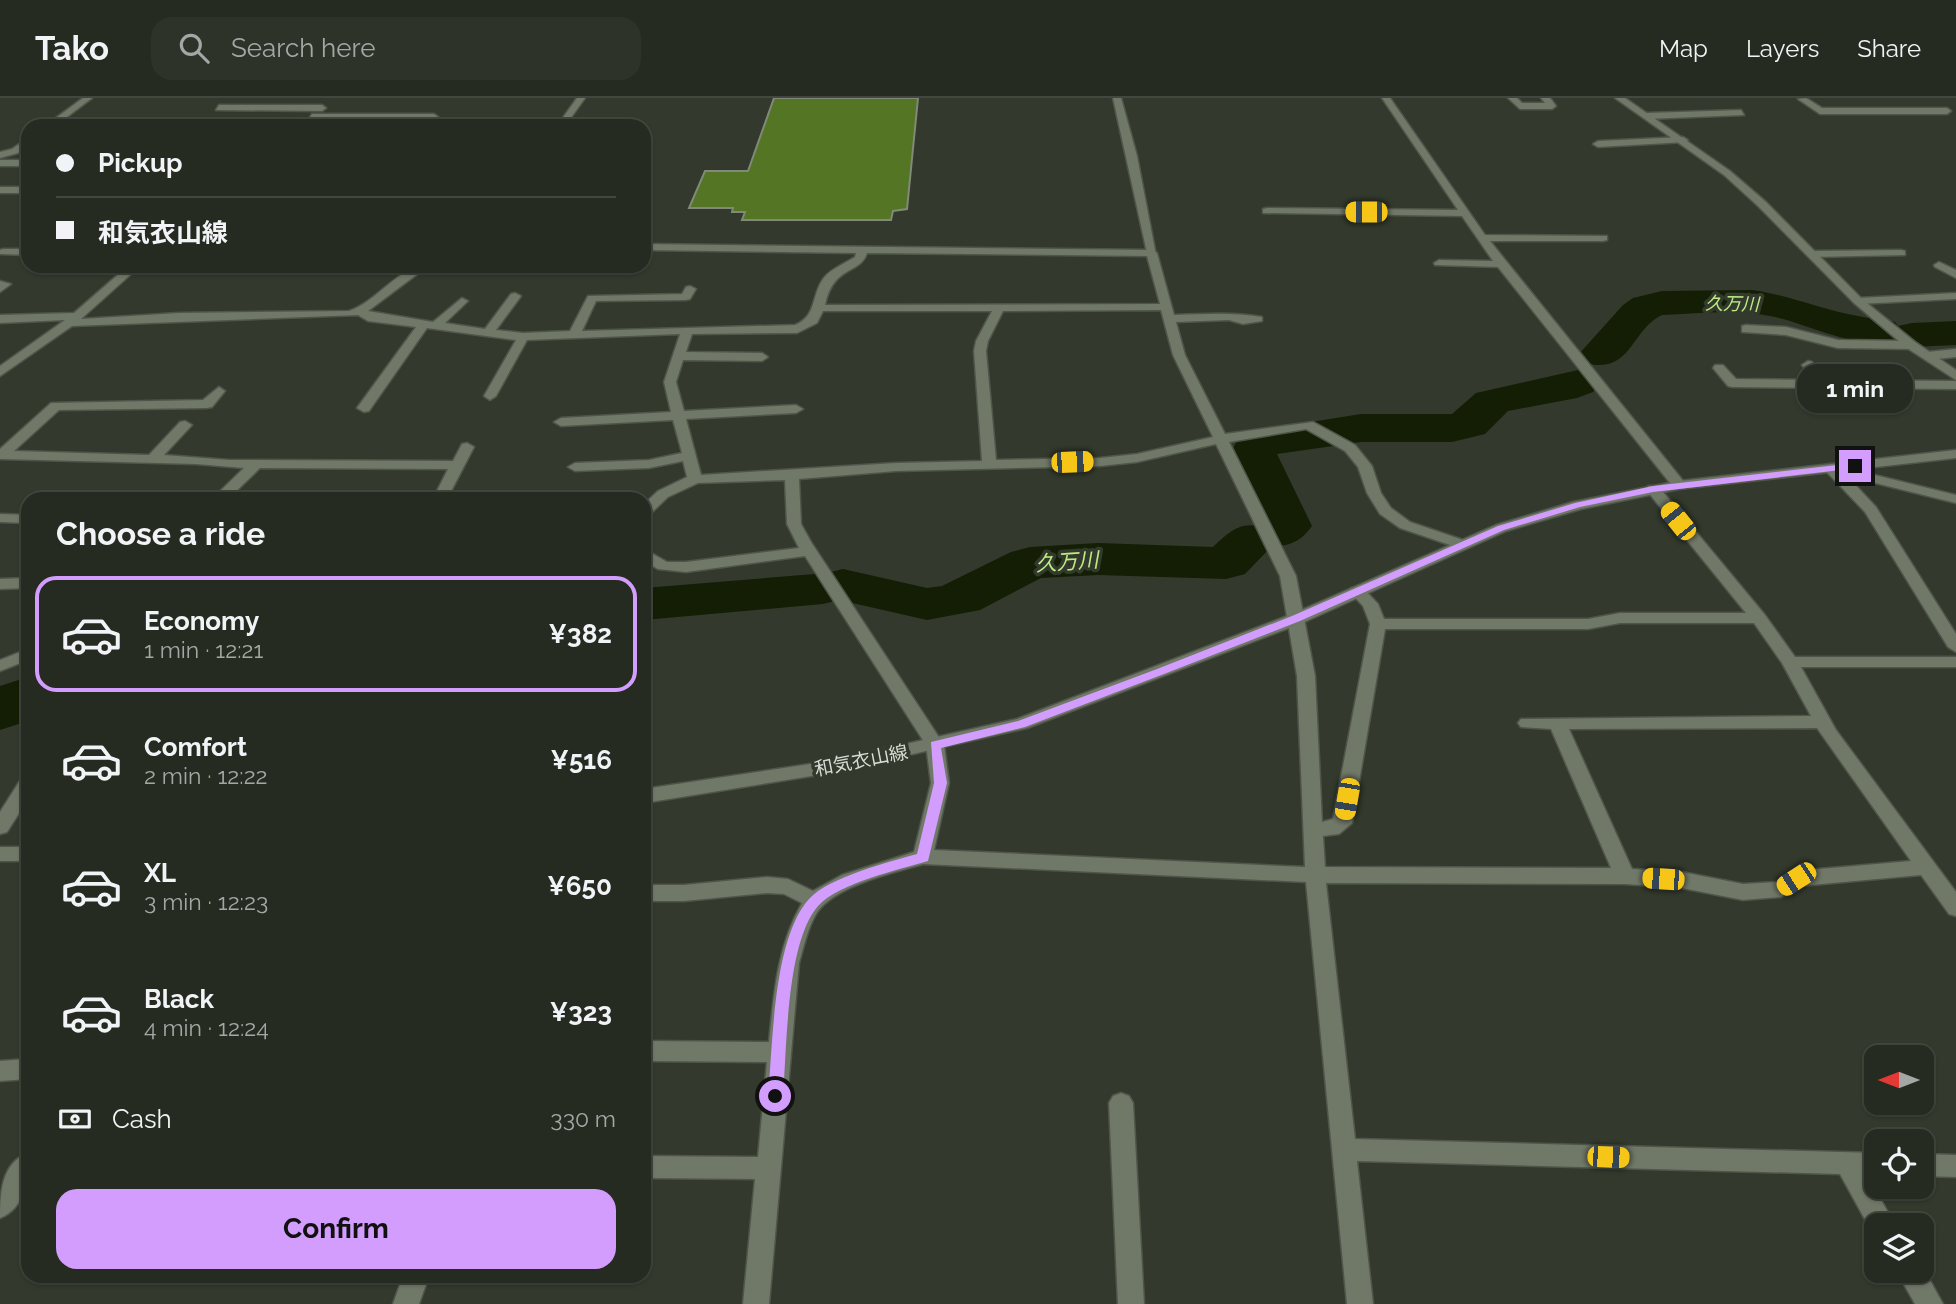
<!DOCTYPE html>
<meta charset="utf-8">
<style>
body{margin:0;font-family:Raleway,"Noto Sans JP",sans-serif;background:#2e332a;color:#f1f3f6;height:100vh;display:flex;flex-direction:column;font-size:26px;white-space:nowrap}
*{box-sizing:border-box;margin:0}
p{font-size:23px;color:#a4a7a5}
.icon{flex:none;width:38px;height:38px;fill:none;stroke:currentColor;stroke-width:2;stroke-linecap:round;stroke-linejoin:round}
.map{position:relative;flex:1;overflow:hidden}
.panel{position:absolute;left:21px;top:394px;width:630px;height:791px;display:flex;flex-direction:column;background:#262b21;border-radius:21px;box-shadow:0 2px 5px #0004,0 0 0 2px #42473f}
.panel>*{flex:none}
.top-card{position:absolute;left:21px;top:21px;width:630px;height:154px;border-radius:21px;box-shadow:0 2px 5px #0004,0 0 0 2px #42473f;display:grid;align-content:center;height:154px;padding:0 35px;background:#262b21}
.needle{width:46px;rotate:270deg}
.tools{position:absolute;left:1864px;top:947px;display:grid;gap:14px}
.tools a{display:grid;place-items:center;width:70px;height:70px;border-radius:14px;background:#262b21;box-shadow:0 2px 5px #0004,0 0 0 2px #42473f;font-size:35px}
.end{position:absolute;width:32px;height:32px;margin:-16px;border:9px solid #d29dfd;background:#111;box-shadow:0 0 0 4px #111}
.from{border-radius:50%}
.bubble{position:absolute;height:49px;border-radius:21px;background:#262b21;box-shadow:0 2px 5px #0004,0 0 0 2px #42473f;font-size:23px;font-weight:700;line-height:49px;text-align:center}
.car{position:absolute;width:21px;height:42px;margin:-21px -10px;border-radius:9px;box-shadow:0 0 5px 2px #0007;background:linear-gradient(#f5c518 24%,#345 0 40%,#f5c518 0 76%,#345 0 86%,#f5c518 0)}
.top-card b{display:flex;align-items:center;gap:24px;height:66px;font-size:26px}
.top-card b+b{border-top:2px solid #42473f}
.top-card i{width:18px;height:18px;background:#f1f3f6}
ul{padding:0;list-style:none}
li{display:flex;align-items:center;gap:21px;height:116px;margin:0 14px 10px;padding:0 21px;border:4px solid transparent;border-radius:21px}
li div{flex:1}
li b{display:block;font-size:26px}
li em{font-style:normal;font-weight:700}
li.selected{border-color:#d29dfd}
li>.icon{width:63px;height:63px;stroke-width:1.5}
h2{padding:0 35px;font-size:32px;line-height:84px}
.pay{display:flex;align-items:center;gap:18px;height:77px;padding:0 35px;font-size:26px}
.pay p{margin-inline-start:auto}
.cta{display:flex;gap:14px;margin-top:auto;padding:14px 35px}
.cta a{flex:1;height:80px;border-radius:21px;background:#d29dfd;color:#111;font-size:28px;font-weight:700;line-height:80px;text-align:center}
header{display:flex;align-items:center;gap:42px;box-sizing:border-box;height:98px;padding:0 35px;background:#262b21;border-bottom:2px solid #42473f}
header strong{font-size:33px}
nav{display:flex;gap:38px;margin-inline-start:auto;font-size:24px}
.search{width:490px;height:63px;background:#2e332a;display:flex;align-items:center;gap:18px;box-sizing:border-box;padding:0 24px;border-radius:21px;color:#a4a7a5;font-size:26px}
.map>svg:first-child{display:block}
.lines{fill:none;stroke-linecap:round;stroke-linejoin:round}
.river{fill:#131e05;fill-rule:evenodd}
.building{fill:#547524;stroke:#818979;stroke-width:2}
.minor-casing{stroke:#4f554a;stroke-width:3}
.tertiary-casing{stroke:#4f554a;stroke-width:3}
.secondary-casing{stroke:#4f554a;stroke-width:3}
.minor{fill:#707868;fill-rule:evenodd}
.tertiary{fill:#707868;fill-rule:evenodd}
.secondary{fill:#707868;fill-rule:evenodd}
.route{fill:#d29dfd}
.labels{text-anchor:middle;stroke-width:7;stroke-linejoin:round;paint-order:stroke}
.far-water-label{font-size:18px;font-style:italic;fill:#bded82;stroke:#33392c}
.street-label{font-size:19px;fill:#d8dcd4;stroke:#33392c}
.water-label{font-size:21px;font-style:italic;fill:#bded82;stroke:#33392c}
</style>
<header>
<strong>Tako</strong>
<div class="search"><svg class="icon" aria-label="search" viewBox="0 0 24 24"><circle cx="10" cy="10" r="6"/><path d="M15 15l6 6"/></svg>Search here</div>
<nav><a>Map</a><a>Layers</a><a>Share</a></nav>
</header>
<div class="map">
<svg width="1956" height="1206" viewBox="0 0 1956 1206">
<rect width="100%" height="100%" fill="#33392c"/>
<g class="lines">
<g class="river">
<path d="M1752 192C1789 197 1822 212 1858 218 1870 221 1883 221 1895 224L1898 228 1912 225 1956 223V247L1912 249 1898 246 1895 242C1852 252 1811 226 1770 218 1735 211 1697 216 1662 217 1630 232 1632 277 1585 265L1579 256 1623 207 1633 200 1662 193Z"/>
<path d="M1578 272 1593 276 1600 285 1593 294 1577 300 1508 313 1485 336 1452 344H1361L1277 356 1312 428C1303 441 1290 450 1273 447L1245 476 1226 481 1098 477 1041 480 980 512 927 522 839 502 823 506 644 522V490L827 475 843 471 927 490 942 488 1011 454 1030 449 1098 445 1213 449C1226 437 1238 424 1257 428L1260 424 1230 356 1241 335 1361 316H1452L1476 295Z"/>
<path d="M28 579V623L0 632V588Z"/>
</g>
</g>
<path class="building" d="M774 0H918L907 111 893 113 891 122H742L745 114H732L733 110H689L705 73H748Z"/>
<g class="lines">
<g class="minor-casing">
<g id="minor">
<path d="M83 0H92L55 28H45Z"/>
<path d="M577 0H585L565 28H557Z"/>
<path d="M1382 0H1390L1485 137 1607 138V142L1603 143H1490L1684 384V390H1674L1498 169 1435 167 1434 165 1439 162 1493 163 1462 118 1263 115V111L1267 110 1458 112Z"/>
<path d="M1508 0H1517L1522 5H1545L1541 0H1550L1556 8 1552 11H1520Z"/>
<path d="M1806 0 1822 10H1947L1951 13 1947 16H1820L1798 1Z"/>
<path d="M219 7H322L326 10 322 13 216 12Z"/>
<path d="M1741 12 1744 17 1647 21 1643 18 1647 15Z"/>
<path d="M312 16H434L438 19 429 27 425 24 426 22 309 21Z"/>
<path d="M1683 39 1688 42 1686 44 1598 49 1593 46 1598 43Z"/>
<path d="M28 40V47L18 55 0 60V54L12 51Z"/>
<rect x="0" y="62" width="28" height="6"/>
<rect x="0" y="89" width="28" height="6"/>
<path d="M644 146 1152 152 1157 155 1174 217C1204 216 1233 214 1262 219V223L1243 226 1229 222 1176 224 1185 257 1225 336 1313 324 1355 347 1372 368 1381 395 1391 410 1410 424 1466 443 1469 446 1461 451 1456 449 1400 430 1380 416 1367 395 1358 369 1345 353 1306 331 1229 344 1296 478 1315 578 1322 724 1333 721 1370 526 1363 508 1349 493 1351 490H1363L1378 506 1384 521H1588L1620 515H1746L1648 394V388H1658L1765 517 1795 559H1956V569H1801L1836 632 1956 794V818L1949 816 1921 777 1800 788 1781 799 1743 802 1682 790 1625 786 1326 785 1355 1041 1876 1055V1077H1867L1895 1127H1876V1137L1873 1136 1840 1076 1357 1063 1373 1206H1347L1306 784 923 766C892 775 838 787 818 813 808 828 804 848 799 865L769 1206H743L755 1081 644 1080V1058L758 1059 767 964 644 963V943L769 944C774 895 777 849 802 805L784 796 767 795 684 803H644V787H684L767 779 788 781 813 793 842 777 914 754 931 685 926 647 805 458 686 474 658 471 644 463V451L667 464H686L799 450 787 426 785 382 698 385 668 399 649 417 644 418V406L658 393 687 379 683 363 649 370 575 373 568 369 575 365 649 362 682 355 673 322 561 328 554 324 561 320 671 314 664 284 680 236 527 242 496 298 490 302 484 298 516 242 427 230 369 313 364 314 357 310 416 229 368 223 358 217 72 228 0 278V268L65 222 0 225V217L74 215 128 168H140L81 221 179 215 349 213C378 203 398 168 428 168L368 213 433 224 462 200 468 203 445 225 485 231 511 196 515 195 521 198 496 232 523 235 570 233 588 198 682 196 686 189 690 188 696 191 690 201 686 202 596 203 582 233 795 227C817 218 811 198 823 181 830 171 844 166 855 159L856 155 644 152ZM867 155 1147 158 1160 206 825 207C833 167 861 176 867 155ZM1161 212 1173 257 1213 339 1137 356 1100 360 996 362 986 253 988 243 1003 213ZM823 213H992L976 243 974 253 982 363 896 365 701 377 686 321 796 315 803 311 796 307 684 313 676 284 683 262 762 263 768 259 762 255 686 254 692 236 797 235 817 225ZM1216 346 1280 478 1297 578 1305 769 934 752 949 685 944 647 811 444 801 426 799 381 896 373 1100 368 1137 364ZM1620 525H1754L1782 565 1811 618 1521 621 1518 625 1521 629 1551 631 1611 770 1325 769 1323 738 1339 736 1352 725 1385 531H1588ZM1817 630 1911 763 1796 773 1777 784 1743 786 1682 774 1632 771 1569 631Z"/>
<path d="M3 151H28V157L0 156V152Z"/>
<path d="M1901 152 1905 153V157L1811 159 1806 156 1811 153Z"/>
<path d="M1939 164 1956 172V180L1935 169 1934 167Z"/>
<path d="M0 183 11 186 0 194Z"/>
<path d="M1956 195V201L1858 206 1852 203 1858 200Z"/>
<path d="M1746 227 1786 229 1838 242 1911 243 1917 247 1911 251 1838 250 1786 237 1742 234V228Z"/>
<path d="M1956 251V259L1927 262 1921 258 1927 254Z"/>
<path d="M1808 263 1812 264 1827 282 1956 283V291L1732 289 1728 288 1713 270 1715 267H1723L1736 281 1814 282 1802 267Z"/>
<path d="M219 289 225 293 212 309 207 310 59 312 14 353 149 357 180 324 185 323 192 327 164 357 229 362 453 363 462 346 467 345 474 349 447 401H433L448 371 260 370 228 401H212L244 370 196 366 0 361V351L51 305 203 302Z"/>
<path d="M1830 366 1956 397V405L1847 378 1876 409 1956 536V554L1948 549 1865 414 1823 370Z"/>
<path d="M0 416 28 417V425L0 424Z"/>
<path d="M28 480V490L0 491V481Z"/>
<path d="M28 551V562L0 573V562Z"/>
<path d="M28 679V701L7 734 0 736V714L21 681Z"/>
<path d="M28 961V981L0 983V963Z"/>
<path d="M1121 995 1129 998 1133 1005 1144 1206H1118L1109 1005 1113 998Z"/>
<path d="M28 1055C28 1079 26 1110 0 1120 0 1096 1 1065 28 1055Z"/>
<path d="M1922 1056 1956 1057V1079L1922 1078Z"/>
<path d="M1922 1168 1943 1206H1915L1896 1172H1922Z"/>
<path d="M403 1178H429L419 1206H393Z"/>
</g>
</g>
<g class="tertiary-casing">
<g id="tertiary">
<path d="M1113 0H1121L1137 58 1156 157 1147 155Z"/>
<path d="M1615 0H1625L1730 73 1766 104 1862 201 1915 244 1956 272V282L1907 250 1854 205 1758 108 1724 77Z"/>
</g>
</g>
<g class="secondary-casing">
<g id="secondary">
<path d="M1956 352V360L1679 391 1581 411 1506 433 1302 525 1027 630 830 675 644 705V691L830 663 1017 621 1290 517 1496 427 1573 404 1679 383Z"/>
<rect x="0" y="749" width="28" height="14"/>
</g>
</g>
<use href="#minor" class="minor"/>
<use href="#tertiary" class="tertiary"/>
<use href="#secondary" class="secondary"/>
</g>
<path class="route" d="M1855 365 1858 366V370L1653 394 1580 409 1504 432 1300 523 1164 576 1025 629 941 650 947 685 928 763C898 772 839 785 818 808 786 845 787 950 783 998L775 1005 770 1003 768 998C773 945 773 841 809 801 829 779 889 764 917 756L934 685 931 644 1018 623 1157 571 1292 518 1498 428 1575 405 1653 388Z"/>
<g class="labels">
<g class="far-water-label">
<text transform="translate(1732 206) rotate(1)" y="6">久万川</text>
</g>
<g class="street-label">
<text transform="translate(861 662) rotate(-11)" y="7">和気衣山線</text>
</g>
<g class="water-label">
<text transform="translate(1067 464) rotate(-4)" y="7">久万川</text>
</g>
</g>
</svg>
<div class="tools">
<a><svg class="needle" viewBox="-14 -14 28 28"><path d="M0-13l5 13h-10z" fill="#e53935"/><path d="M0 13l5-13h-10z" fill="#a4a7a5"/></svg></a>
<a><svg class="icon" aria-label="locate" viewBox="0 0 24 24"><circle cx="12" cy="12" r="6"/><path d="M12 2v4M12 18v4M2 12h4M18 12h4"/></svg></a>
<a><svg class="icon" aria-label="layers" viewBox="0 0 24 24"><path d="M12 4l9 5-9 5-9-5zM3 14l9 5 9-5"/></svg></a>
</div>
<i class="end from" style="left:775px;top:998px"></i>
<i class="end" style="left:1855px;top:368px"></i>
<div class="bubble" style="left:1797px;top:266px;width:116px">1 min</div>
<i class="car" style="left:1366px;top:114px;rotate:270deg"></i>
<i class="car" style="left:1072px;top:364px;rotate:88deg"></i>
<i class="car" style="left:1678px;top:423px;rotate:321deg"></i>
<i class="car" style="left:1347px;top:701px;rotate:190deg"></i>
<i class="car" style="left:1663px;top:781px;rotate:274deg"></i>
<i class="car" style="left:1796px;top:781px;rotate:237deg"></i>
<i class="car" style="left:1608px;top:1059px;rotate:92deg"></i>
<div class="top-card">
<b><i class="from"></i>Pickup</b>
<b><i></i>和気衣山線</b>
</div>
<section class="panel">
<h2>Choose a ride</h2>
<ul>
<li class="selected"><svg class="icon" aria-label="car" viewBox="0 0 24 24"><path d="M5 17H2v-5l4-1 3-4h7l3 4 3 1v5h-3M9 17h6M6 11h13"/><circle cx="7" cy="17" r="2"/><circle cx="17" cy="17" r="2"/></svg><div><b>Economy</b><p>1 min · 12:21</p></div><em>¥382</em></li>
<li><svg class="icon" aria-label="car" viewBox="0 0 24 24"><path d="M5 17H2v-5l4-1 3-4h7l3 4 3 1v5h-3M9 17h6M6 11h13"/><circle cx="7" cy="17" r="2"/><circle cx="17" cy="17" r="2"/></svg><div><b>Comfort</b><p>2 min · 12:22</p></div><em>¥516</em></li>
<li><svg class="icon" aria-label="car" viewBox="0 0 24 24"><path d="M5 17H2v-5l4-1 3-4h7l3 4 3 1v5h-3M9 17h6M6 11h13"/><circle cx="7" cy="17" r="2"/><circle cx="17" cy="17" r="2"/></svg><div><b>XL</b><p>3 min · 12:23</p></div><em>¥650</em></li>
<li><svg class="icon" aria-label="car" viewBox="0 0 24 24"><path d="M5 17H2v-5l4-1 3-4h7l3 4 3 1v5h-3M9 17h6M6 11h13"/><circle cx="7" cy="17" r="2"/><circle cx="17" cy="17" r="2"/></svg><div><b>Black</b><p>4 min · 12:24</p></div><em>¥323</em></li>
</ul>
<div class="pay"><svg class="icon" aria-label="cash" viewBox="0 0 24 24"><path d="M3 7h18v10H3z"/><circle cx="12" cy="12" r="2"/></svg>Cash<p>330 m</p></div>
<div class="cta"><a>Confirm</a></div>
</section>
</div>
